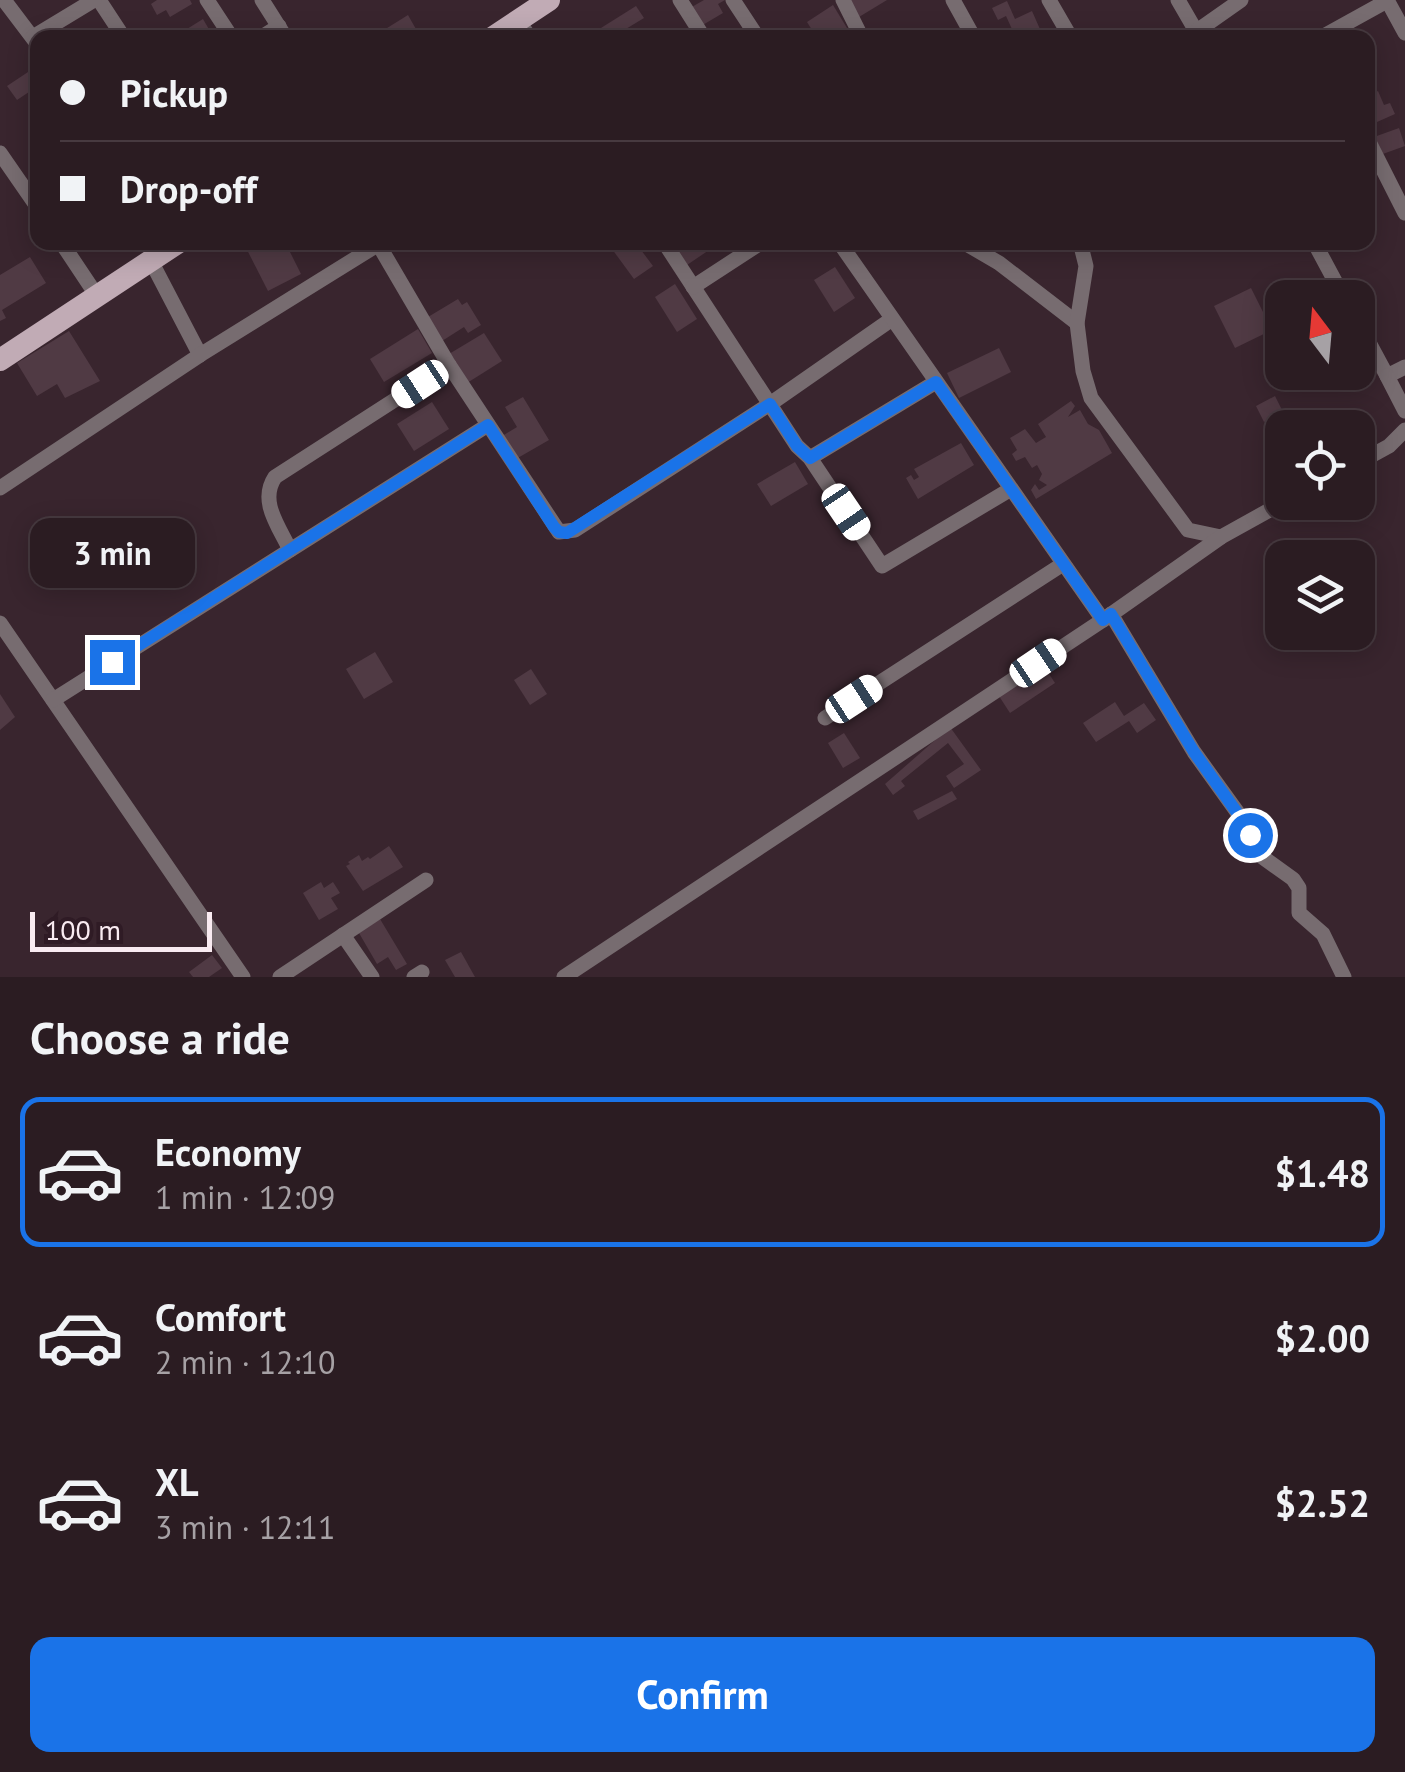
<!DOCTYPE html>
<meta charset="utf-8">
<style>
body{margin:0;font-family:"PT Sans",sans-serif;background:#33252a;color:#f1f3f6;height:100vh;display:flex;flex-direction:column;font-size:38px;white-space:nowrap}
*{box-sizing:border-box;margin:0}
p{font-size:32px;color:#a6a1a5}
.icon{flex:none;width:55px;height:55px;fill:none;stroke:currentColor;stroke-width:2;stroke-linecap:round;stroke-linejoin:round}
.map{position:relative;height:977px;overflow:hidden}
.drawer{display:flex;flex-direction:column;background:#2b1c22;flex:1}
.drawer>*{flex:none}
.banner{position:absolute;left:30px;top:30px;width:1345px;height:220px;border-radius:20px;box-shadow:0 5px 25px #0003,0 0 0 2px #473a40;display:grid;align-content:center;height:220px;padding:0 30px;background:#2b1c22}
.needle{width:65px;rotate:344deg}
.tools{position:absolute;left:1265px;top:280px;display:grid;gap:20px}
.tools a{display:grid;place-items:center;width:110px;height:110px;border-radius:20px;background:#2b1c22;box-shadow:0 5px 25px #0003,0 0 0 2px #473a40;font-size:50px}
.scale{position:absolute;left:30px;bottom:25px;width:182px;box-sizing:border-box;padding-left:10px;border:5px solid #f9ebf1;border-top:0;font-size:28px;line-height:35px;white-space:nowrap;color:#f9ebf1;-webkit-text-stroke:8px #2f1b25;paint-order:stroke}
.end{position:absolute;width:45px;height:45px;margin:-22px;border:12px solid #1a73e8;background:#fff;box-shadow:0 0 0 5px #fff}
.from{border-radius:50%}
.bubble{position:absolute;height:70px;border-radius:20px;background:#2b1c22;box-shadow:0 5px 25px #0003,0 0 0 2px #473a40;font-size:32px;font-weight:700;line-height:70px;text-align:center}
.car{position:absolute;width:30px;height:60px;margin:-30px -15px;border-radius:12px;box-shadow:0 0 8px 2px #0007;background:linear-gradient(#fff 24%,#345 0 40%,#fff 0 76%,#345 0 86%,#fff 0)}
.banner b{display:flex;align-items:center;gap:35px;height:95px;font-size:38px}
.banner b+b{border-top:2px solid #473a40}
.banner i{width:25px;height:25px;background:#f1f3f6}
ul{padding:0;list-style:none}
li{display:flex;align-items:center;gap:30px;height:150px;margin:0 20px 15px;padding:0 10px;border:5px solid transparent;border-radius:20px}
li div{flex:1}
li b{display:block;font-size:38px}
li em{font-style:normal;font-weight:700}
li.current{border-color:#1a73e8}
li>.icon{width:90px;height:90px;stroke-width:1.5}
h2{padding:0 30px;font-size:45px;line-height:120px}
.action{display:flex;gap:20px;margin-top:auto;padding:20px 30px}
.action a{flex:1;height:115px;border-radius:20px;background:#1a73e8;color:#fff;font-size:40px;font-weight:700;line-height:115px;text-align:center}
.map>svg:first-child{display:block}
.building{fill:#503a44}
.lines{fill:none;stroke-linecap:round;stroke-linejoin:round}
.street{stroke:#776c70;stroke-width:15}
.primary{stroke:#c1abb5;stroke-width:22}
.route{stroke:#1a73e8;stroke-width:12}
</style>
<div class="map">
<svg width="1405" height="977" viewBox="0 0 1405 977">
<rect width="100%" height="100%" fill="#39252e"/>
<g class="building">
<path d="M157 0H190L192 4 170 17 166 10 157 15 151 4Z"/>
<path d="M704 0H725L718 4 723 13 701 26 690 8Z"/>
<path d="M848 0H887L859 17Z"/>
<path d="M1007 1 1015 19 1032 11 1043 36 1016 38 1006 16 998 20 992 8Z"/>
<path d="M833 5 847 28 832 38H817L807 22Z"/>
<path d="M636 6 644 18 611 38H585Z"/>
<path d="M408 15 421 38H371Z"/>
<path d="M203 19 214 38H181L179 34Z"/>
<path d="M34 68 38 73V86L17 100 7 86Z"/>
<path d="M1378 91 1384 105 1390 103 1395 114 1368 126V96Z"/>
<path d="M1399 128 1405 146 1380 155 1374 137Z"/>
<path d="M243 242H285L301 274 268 291Z"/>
<path d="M620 242H635L653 266 634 279 612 249Z"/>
<path d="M672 242H721L684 267Z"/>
<path d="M30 257 46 283 2 310 6 318 0 321V275Z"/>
<path d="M835 267 855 298 834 312 814 280Z"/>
<path d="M675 284 697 319 677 332 655 297Z"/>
<path d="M1251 288 1272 330 1235 348 1214 306Z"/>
<path d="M458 299 462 305 467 302 481 325 468 333 464 327 442 341 428 317Z"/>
<path d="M418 329 432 353 384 382 370 359Z"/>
<path d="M69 331 100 381 65 398 57 384 37 396 17 363Z"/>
<path d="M484 333 502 361 467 383 449 354Z"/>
<path d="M999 348 1011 372 959 398 947 373Z"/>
<path d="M1275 396 1283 412 1264 422 1256 406Z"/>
<path d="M523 397 549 440 516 459 502 436 517 427 505 407Z"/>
<path d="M1071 401 1075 406 1068 417 1080 410 1088 424 1099 430 1112 453 1036 499 1031 490 1035 484 1039 490 1047 485 1039 480 1042 474 1037 465 1032 468 1025 457 1016 461 1012 454 1017 450 1010 438 1025 429 1036 443 1046 437 1038 424Z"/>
<path d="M432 402 449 429 414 451 397 424Z"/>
<path d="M961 443 974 465 918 499 906 478 911 475 914 480 919 477 914 469Z"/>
<path d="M795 462 808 484 771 506 757 484Z"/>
<path d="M375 652 393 682 364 699 346 669Z"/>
<path d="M1042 663 1055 683 1010 713 997 693Z"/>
<path d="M531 669 547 694 530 705 514 680Z"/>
<path d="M0 694 15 717 0 730Z"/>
<path d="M1115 702 1124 716 1144 703 1156 720 1137 733 1129 721 1096 742 1083 723Z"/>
<path d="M950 727 981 770 954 788 946 776 964 764 948 743 901 781 905 786 893 795 885 784Z"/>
<path d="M844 733 860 758 843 768 828 743Z"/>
<path d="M952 791 957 799 918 820 913 811Z"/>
<path d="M389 846 403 867 363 891 346 866 350 864 348 862 359 855 362 861 368 857 370 859Z"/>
<path d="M321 882 324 888 333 882 340 893 331 898 338 909 319 920 303 893Z"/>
<path d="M380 919 407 964 396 970 388 957 377 964 359 933Z"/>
<path d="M461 952 475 977H455L445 960Z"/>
<path d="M212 955 222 968 209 977H193L189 972Z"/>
</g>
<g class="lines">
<g class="street">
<path d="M4 0 38 45"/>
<path d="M99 0 124 38"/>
<path d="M207 0 232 38"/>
<path d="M262 0 286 38"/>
<path d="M680 0 704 38"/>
<path d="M733 0 758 38"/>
<path d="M843 0 862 38"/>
<path d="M953 0 974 38"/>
<path d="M1049 0 1071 38"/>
<path d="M1178 0 1200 38"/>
<path d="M1387 0 1405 33"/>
<path d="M518 20 530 38"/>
<path d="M33 37 94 0"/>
<path d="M260 38 279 26"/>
<path d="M1187 38 1241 0"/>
<path d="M1320 38 1387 1"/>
<path d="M1368 140 1405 213"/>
<path d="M0 153 38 208"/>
<path d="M61 242 97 296"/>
<path d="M377 242 449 365 559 532 575 530 770 404 892 319"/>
<path d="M664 242 797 446 810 458 882 566 1011 489"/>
<path d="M839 242 1103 620"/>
<path d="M963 242 999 263 1077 323"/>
<path d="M1080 242 1086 266 1077 323 1083 371 1091 398 1188 530 1221 537"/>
<path d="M1314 242 1344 298"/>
<path d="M151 261 200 355"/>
<path d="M693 287 762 242"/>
<path d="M1358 322 1387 376 1405 367"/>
<path d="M1387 376 1405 411"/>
<path d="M810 458 936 382"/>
<path d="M1358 463 1389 446 1405 430"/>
<path d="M0 488 200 355 382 242"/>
<path d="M290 550C278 525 259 501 275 477L449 365"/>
<path d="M1111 614 1194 752 1248 827 1258 854 1293 879 1299 888V913L1323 934 1344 977"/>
<path d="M0 623 243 977"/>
<path d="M53 700 488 425"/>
<path d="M825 718 1063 564"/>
<path d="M343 935 372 977"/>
<path d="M280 977 426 880"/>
<path d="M414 977 422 972"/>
<path d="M564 977 1103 620 1221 537 1284 502"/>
</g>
<g class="primary">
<path d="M492 38 549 0"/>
<path d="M0 360 179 242"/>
</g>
</g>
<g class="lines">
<path class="route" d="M112 662 488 425 554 527 559 532 567 533 770 404 797 446 810 458 936 382 1103 620 1111 614 1194 752 1248 828 1250 835"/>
</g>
</svg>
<div class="tools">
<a><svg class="needle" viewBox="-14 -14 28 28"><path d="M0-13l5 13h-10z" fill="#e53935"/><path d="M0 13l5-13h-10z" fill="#a6a1a5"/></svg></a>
<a><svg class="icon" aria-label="locate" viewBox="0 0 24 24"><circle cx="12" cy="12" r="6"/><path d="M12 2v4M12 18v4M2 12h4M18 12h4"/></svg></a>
<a><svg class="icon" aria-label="layers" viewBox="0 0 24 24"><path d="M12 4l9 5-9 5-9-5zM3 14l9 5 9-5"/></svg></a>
</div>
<div class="scale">100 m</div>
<i class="end from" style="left:1250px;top:835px"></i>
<i class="end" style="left:112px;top:662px"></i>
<div class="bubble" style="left:30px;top:518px;width:165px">3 min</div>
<i class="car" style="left:420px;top:384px;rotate:237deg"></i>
<i class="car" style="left:846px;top:512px;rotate:146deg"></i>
<i class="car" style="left:1038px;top:663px;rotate:56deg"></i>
<i class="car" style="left:854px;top:699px;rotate:57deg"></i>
<div class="banner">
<b><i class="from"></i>Pickup</b>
<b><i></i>Drop-off</b>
</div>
</div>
<section class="drawer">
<h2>Choose a ride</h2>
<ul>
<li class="current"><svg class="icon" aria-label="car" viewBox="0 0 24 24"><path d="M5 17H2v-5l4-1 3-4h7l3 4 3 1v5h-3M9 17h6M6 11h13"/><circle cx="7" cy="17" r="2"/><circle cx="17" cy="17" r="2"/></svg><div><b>Economy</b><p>1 min · 12:09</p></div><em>$1.48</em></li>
<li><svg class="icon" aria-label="car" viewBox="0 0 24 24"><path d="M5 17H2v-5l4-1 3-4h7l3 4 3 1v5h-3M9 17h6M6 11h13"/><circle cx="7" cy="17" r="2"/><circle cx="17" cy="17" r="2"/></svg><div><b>Comfort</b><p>2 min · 12:10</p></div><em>$2.00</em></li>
<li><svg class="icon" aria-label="car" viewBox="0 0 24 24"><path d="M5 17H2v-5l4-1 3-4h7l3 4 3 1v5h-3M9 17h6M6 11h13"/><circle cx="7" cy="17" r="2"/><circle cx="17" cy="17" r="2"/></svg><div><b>XL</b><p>3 min · 12:11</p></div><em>$2.52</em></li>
</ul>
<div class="action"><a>Confirm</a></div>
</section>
